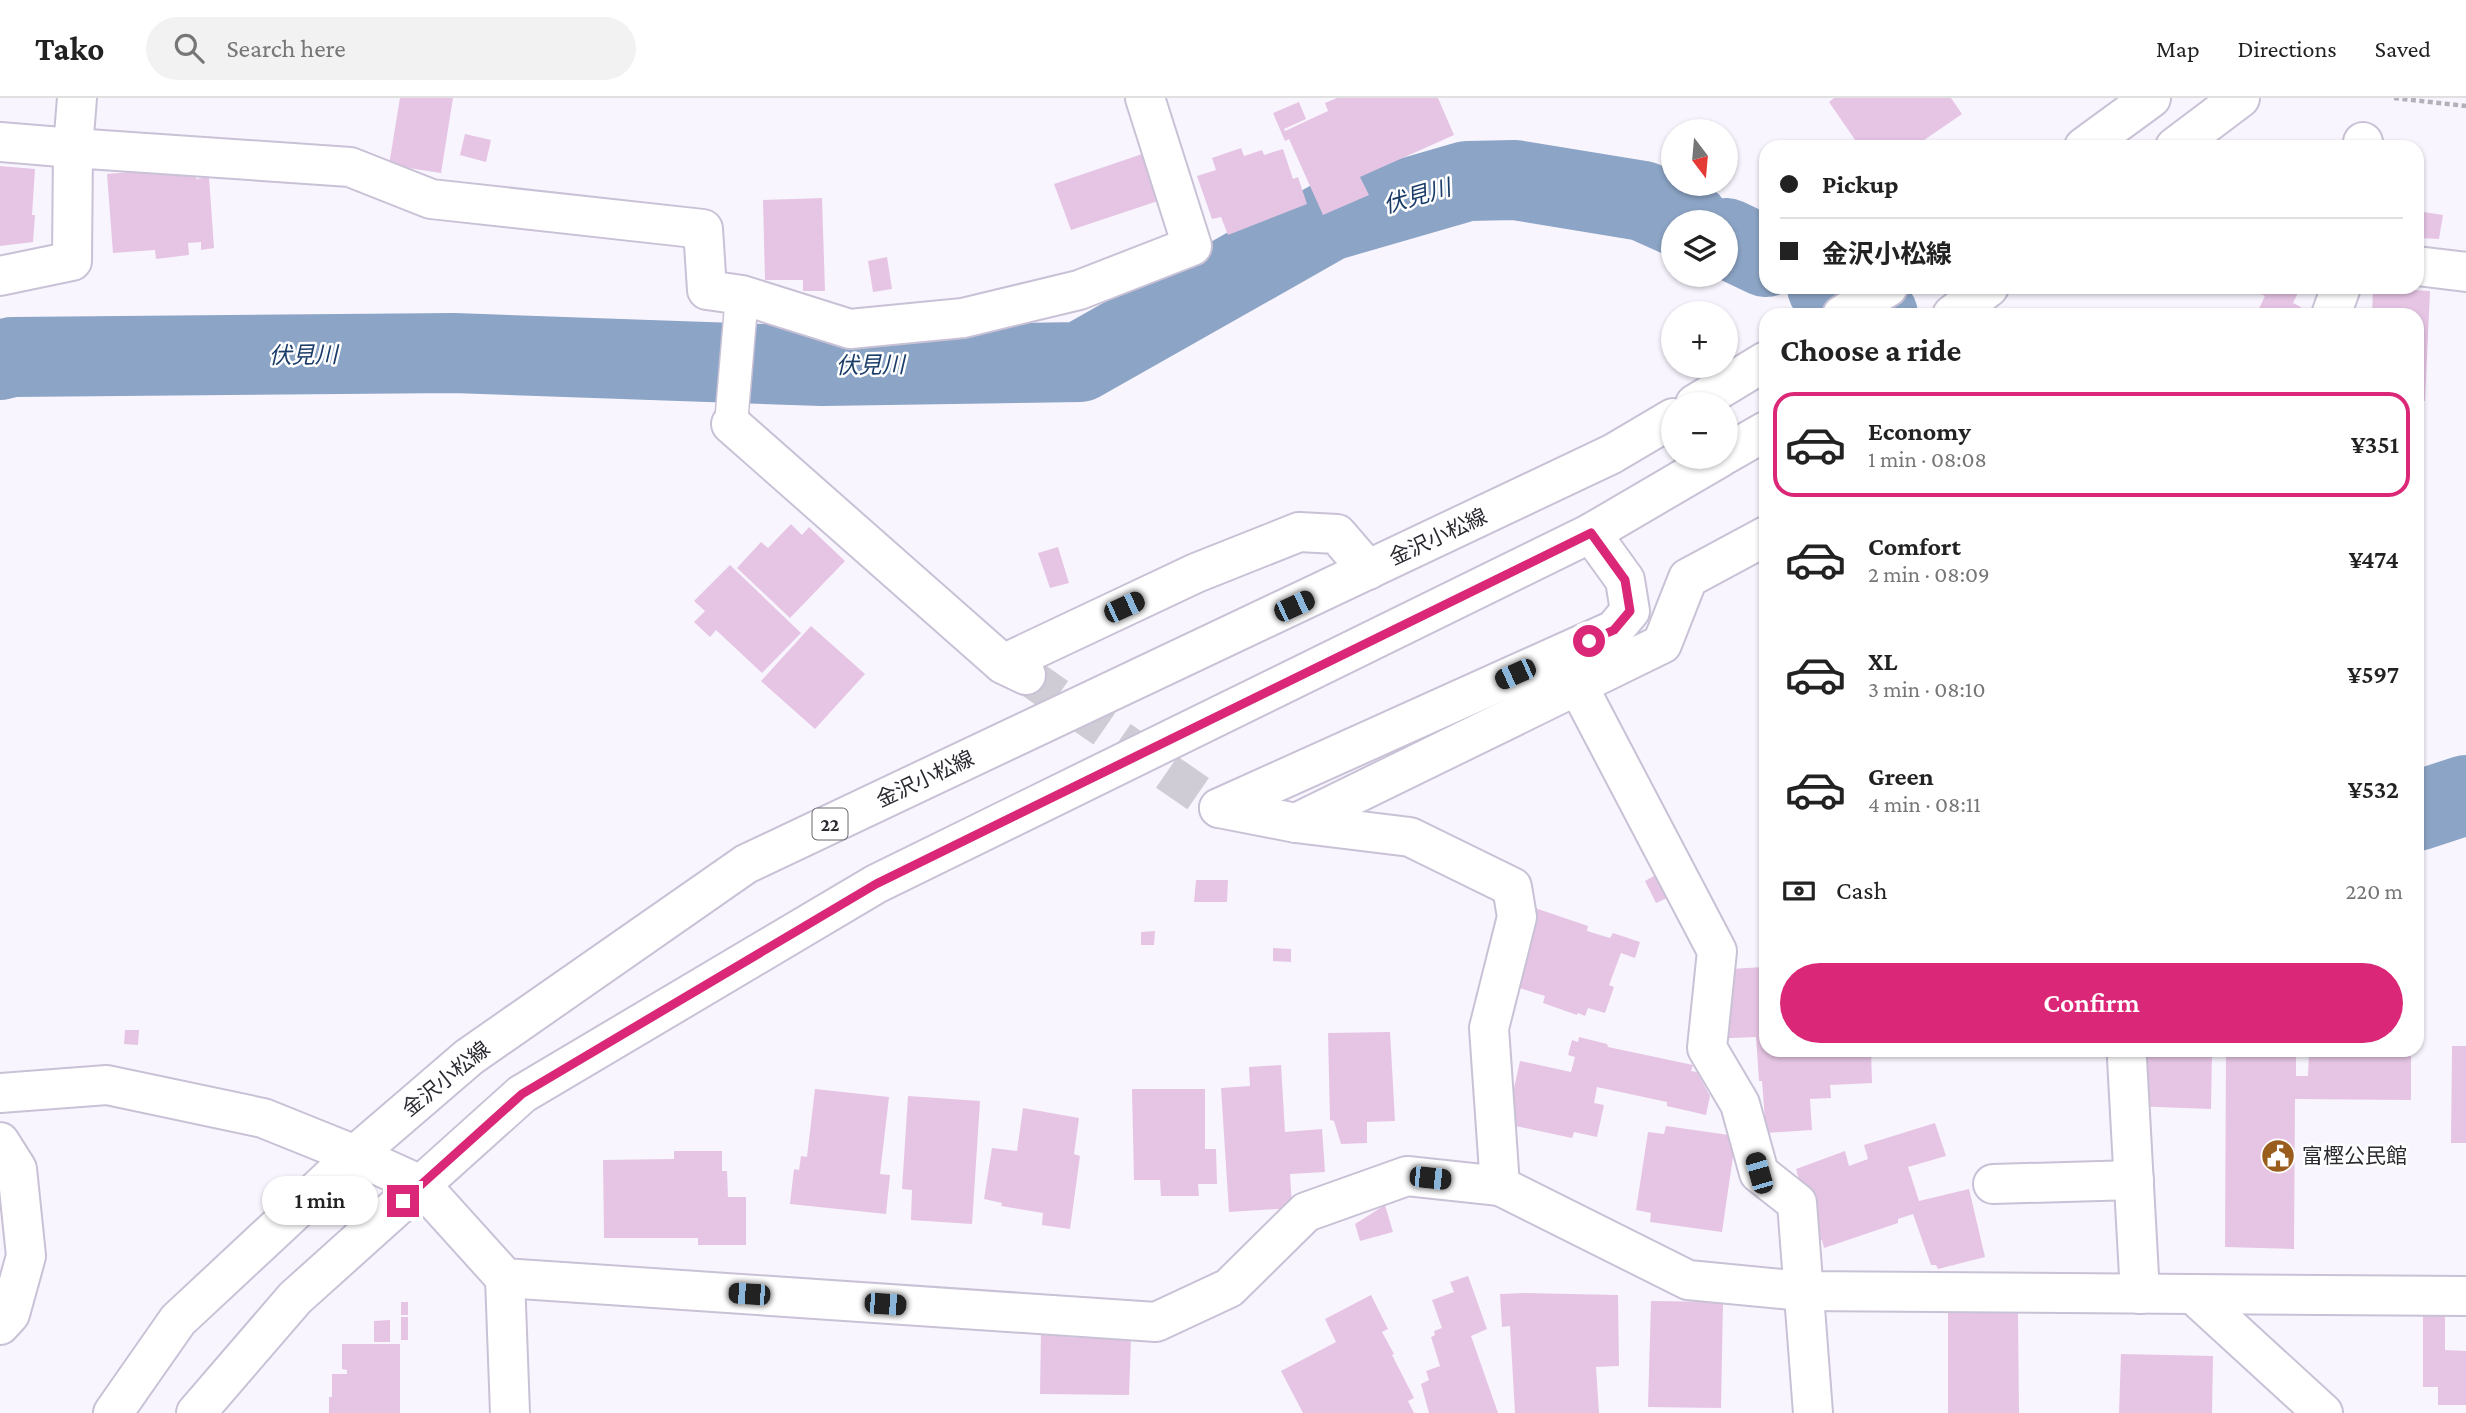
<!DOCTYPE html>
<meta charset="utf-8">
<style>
body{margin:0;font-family:"Crimson Pro","Noto Sans JP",serif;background:#f2f2f2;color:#222;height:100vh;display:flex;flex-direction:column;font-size:26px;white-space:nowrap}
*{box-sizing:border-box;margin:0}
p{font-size:23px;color:#767676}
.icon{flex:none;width:38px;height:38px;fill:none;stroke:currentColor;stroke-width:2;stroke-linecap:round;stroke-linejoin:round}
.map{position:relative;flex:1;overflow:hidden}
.sheet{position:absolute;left:1759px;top:210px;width:665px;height:749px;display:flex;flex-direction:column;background:#fff;border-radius:21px;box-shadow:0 2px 5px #0004}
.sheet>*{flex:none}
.hud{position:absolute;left:1759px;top:42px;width:665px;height:154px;border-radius:21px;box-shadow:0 2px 5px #0004;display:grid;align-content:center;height:154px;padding:0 21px;background:#fff}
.needle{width:46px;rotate:164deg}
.tools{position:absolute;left:1661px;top:21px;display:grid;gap:14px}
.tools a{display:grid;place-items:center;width:77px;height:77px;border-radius:50%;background:#fff;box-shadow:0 2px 5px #0004;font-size:35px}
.end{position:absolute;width:32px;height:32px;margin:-16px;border:9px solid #db2777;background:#fff;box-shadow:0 0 0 4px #fff}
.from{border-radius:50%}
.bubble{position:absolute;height:49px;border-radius:24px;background:#fff;box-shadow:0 2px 5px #0004;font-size:23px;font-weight:600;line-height:49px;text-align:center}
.car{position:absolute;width:21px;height:42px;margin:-21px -10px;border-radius:9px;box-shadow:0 0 5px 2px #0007;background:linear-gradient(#222 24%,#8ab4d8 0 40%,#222 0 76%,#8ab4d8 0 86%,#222 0)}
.hud b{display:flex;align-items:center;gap:24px;height:66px;font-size:26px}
.hud b+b{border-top:2px solid #e0e0e0}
.hud i{width:18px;height:18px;background:#222}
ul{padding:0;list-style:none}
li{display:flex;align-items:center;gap:21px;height:105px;margin:0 14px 10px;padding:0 7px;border:4px solid transparent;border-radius:21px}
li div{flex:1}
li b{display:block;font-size:26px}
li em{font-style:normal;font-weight:600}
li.current{border-color:#db2777}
li>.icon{width:63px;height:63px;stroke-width:1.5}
h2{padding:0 21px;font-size:32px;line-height:84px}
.pay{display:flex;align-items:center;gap:18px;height:77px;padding:0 21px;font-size:26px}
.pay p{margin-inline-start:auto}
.primary-button{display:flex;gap:14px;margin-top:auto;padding:14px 21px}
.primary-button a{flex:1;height:80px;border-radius:42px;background:#db2777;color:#fff;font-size:28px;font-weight:600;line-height:80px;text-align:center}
header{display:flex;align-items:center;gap:42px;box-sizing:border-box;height:98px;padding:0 35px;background:#fff;border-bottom:2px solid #e0e0e0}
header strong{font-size:33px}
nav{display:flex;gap:38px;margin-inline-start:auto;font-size:24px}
.search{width:490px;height:63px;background:#f2f2f2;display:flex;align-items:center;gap:18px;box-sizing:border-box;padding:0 24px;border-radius:38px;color:#767676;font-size:26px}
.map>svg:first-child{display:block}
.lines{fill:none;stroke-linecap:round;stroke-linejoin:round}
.river{stroke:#8ca4c5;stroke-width:80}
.building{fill:#e6c5e4}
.minor-tunnel{stroke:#cfccd5;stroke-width:38;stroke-dasharray:38 19;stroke-linecap:butt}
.pedestrian-casing{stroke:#c9c1d6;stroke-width:35}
.minor-casing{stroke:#c9c1d6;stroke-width:42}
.primary-casing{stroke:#c9c1d6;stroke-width:42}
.path{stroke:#b3b0b9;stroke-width:4.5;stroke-dasharray:5 3.5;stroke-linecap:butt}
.pedestrian{stroke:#fff;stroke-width:32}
.minor{stroke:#fff;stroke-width:38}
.primary{stroke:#fff;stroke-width:38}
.route{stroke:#db2777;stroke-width:9}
.labels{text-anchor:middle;stroke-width:5;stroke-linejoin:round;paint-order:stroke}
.shield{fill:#fff;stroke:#6b696f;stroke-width:2}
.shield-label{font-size:19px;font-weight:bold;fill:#2c2931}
.street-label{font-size:21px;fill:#2c2931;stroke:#fff}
.poi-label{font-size:21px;fill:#2c2931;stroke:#fff;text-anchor:start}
.water-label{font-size:23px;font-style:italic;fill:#1b3d69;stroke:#fff}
</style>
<header>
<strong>Tako</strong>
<div class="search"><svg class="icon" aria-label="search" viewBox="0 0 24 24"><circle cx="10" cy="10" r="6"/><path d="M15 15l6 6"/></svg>Search here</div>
<nav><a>Map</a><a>Directions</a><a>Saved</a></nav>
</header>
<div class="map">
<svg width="2466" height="1315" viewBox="0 0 2466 1315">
<rect width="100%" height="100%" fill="#f8f5fe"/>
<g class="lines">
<g class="river">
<path d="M1726 140 1766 159"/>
<path d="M1827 189 1878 217"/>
<path d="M0 262 12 259 454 255 822 268 1080 264 1329 123 1467 83 1515 82 1643 103 1690 124"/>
<path d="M2417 713 2466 697"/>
</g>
</g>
<g class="building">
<path d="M400 0H453L441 75 389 67Z"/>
<path d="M1337 0H1438L1454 37 1360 79 1369 97 1323 117 1289 41 1285 43 1273 15 1299 4 1306 21 1284 31 1285 33 1328 13 1325 5Z"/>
<path d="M1834 0H1951L1962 16 1914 49H1860L1829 4Z"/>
<path d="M465 36 491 42 486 64 460 57Z"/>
<path d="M1241 50 1244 58 1262 52 1264 57 1283 51 1293 81 1298 79 1307 106 1228 137 1221 119 1212 121 1197 78 1216 72 1212 60Z"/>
<path d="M1151 53 1167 100 1071 132 1054 86Z"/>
<path d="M0 68 35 71 32 117H35L33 144 0 148Z"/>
<path d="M164 71V77L196 74V81L209 79 214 150 201 152V144L188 145 189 157 156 161 155 152 113 155 107 76Z"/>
<path d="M822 100 825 193H803V182H765L763 102Z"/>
<path d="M2417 113 2443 117 2439 141 2417 140Z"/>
<path d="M887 159 892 191 873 194 868 163Z"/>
<path d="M2259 189H2301L2293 205 2301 209 2297 217H2256L2265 198 2256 194Z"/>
<path d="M2373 190 2430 193 2425 303H2417V217H2372Z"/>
<path d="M791 426 802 437 809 429 845 463 790 520 737 470 761 444 768 450Z"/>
<path d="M1058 449 1069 485 1050 490 1038 455Z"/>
<path d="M730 467 801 535 762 575 716 532 710 539 694 524 705 513 694 503Z"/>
<path d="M811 528 865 576 815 631 761 583Z"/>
<path d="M1663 773 1676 796 1656 805 1645 783Z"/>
<path d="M1196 782H1228L1227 804H1194Z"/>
<path d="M1523 806 1588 828 1587 833 1610 840 1613 835 1640 844 1635 860 1621 855 1609 887 1614 889 1605 915 1588 910 1585 918 1578 915 1577 917 1543 905 1545 898 1497 883Z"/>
<path d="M1155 833 1154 847H1141V834Z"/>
<path d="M1273 850 1291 851V864L1273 863Z"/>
<path d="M1763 869 1764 884H1766V952H1871L1872 985 1830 987 1831 1000 1810 1001 1812 1032 1766 1035 1762 983H1759L1756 939 1708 941 1716 872Z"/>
<path d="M125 932H139L138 947 124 946Z"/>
<path d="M1390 934 1395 1023 1367 1024V1045L1341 1046 1334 1023 1330 1022 1328 935Z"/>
<path d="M1579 939 1607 946 1608 949 1693 967 1691 973 1697 974 1710 998 1706 1017 1667 1008V1004L1597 989 1594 1005 1604 1007 1597 1039 1574 1034 1572 1040 1506 1026 1520 963 1571 974 1575 959 1568 957 1572 942 1578 944Z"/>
<path d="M2452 948H2466V1045H2451Z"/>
<path d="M2132 952H2212L2211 1011 2131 1008Z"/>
<path d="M2226 952H2296V978H2308L2309 952H2411V1002L2295 1001 2294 1151 2225 1149Z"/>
<path d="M1281 967 1285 1034 1322 1031 1325 1074 1290 1076 1292 1110 1229 1114 1221 990 1250 988 1249 969Z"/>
<path d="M815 991 889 999 880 1076 890 1077 886 1116 790 1106 794 1071 799 1072 801 1058 807 1059Z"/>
<path d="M1132 991H1205V1051H1216L1217 1086H1198L1199 1098H1161L1160 1082H1134Z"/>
<path d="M908 998 980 1003 972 1126 911 1122 912 1092 902 1091Z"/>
<path d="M1023 1010 1079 1020 1074 1056 1080 1058 1070 1131 1042 1127 1043 1115 1001 1108 1002 1105 984 1101 992 1050 1017 1053Z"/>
<path d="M1935 1025 1946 1058 1908 1069 1919 1103 1969 1091 1985 1159 1938 1171 1936 1167H1931L1913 1116 1898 1121V1125L1824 1150 1822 1142 1811 1145 1807 1109 1796 1071 1845 1053 1849 1068 1868 1061 1864 1047Z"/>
<path d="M1666 1028 1736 1038 1722 1134 1650 1124 1651 1115 1636 1112 1648 1034 1664 1036Z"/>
<path d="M674 1053H722V1073H727L728 1099H746V1147H698V1140H604L603 1062 674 1061Z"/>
<path d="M1385 1107 1393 1134 1360 1143 1355 1126Z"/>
<path d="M1468 1178 1487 1231 1471 1238 1498 1315H1429L1421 1286 1429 1282 1426 1273 1440 1268 1431 1239 1435 1237 1434 1233 1442 1230 1432 1202 1454 1194 1450 1184Z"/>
<path d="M1523 1195 1618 1197 1619 1268 1596 1269 1599 1315H1515L1510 1228 1502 1229 1500 1196Z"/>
<path d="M1371 1197 1388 1231 1382 1234 1394 1256 1392 1257 1414 1300 1408 1303 1414 1315H1303L1281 1273 1336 1244 1325 1221Z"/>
<path d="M1651 1203 1723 1204 1721 1310 1648 1309Z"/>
<rect x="401" y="1204" width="7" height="13"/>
<path d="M2423 1207H2445V1252L2466 1253V1307H2438V1289H2423Z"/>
<path d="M1948 1215H2018L2019 1315H1948Z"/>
<rect x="401" y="1219" width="7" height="23"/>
<path d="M390 1222V1244H374V1223Z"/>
<path d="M1041 1232H1066V1239L1131 1241 1129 1297 1040 1296Z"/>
<path d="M342 1246H400V1315H329V1299H332V1276H347V1272L342 1271Z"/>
<path d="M2121 1256 2213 1258 2212 1315H2119Z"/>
</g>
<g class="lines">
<path class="minor-tunnel" d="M1026 577 1219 710"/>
<g class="pedestrian-casing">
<path id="pedestrian" d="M731 326 742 197"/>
</g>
<g class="minor-casing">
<g id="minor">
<path d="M0 44 73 50 77 0"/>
<path d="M2363 44 2364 49"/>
<path d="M2417 168 2466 174"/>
<path d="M0 178 72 163 73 50 350 69 431 101 703 131 707 192 742 197 850 231 963 220 1079 192 1192 148 1145 0"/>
<path d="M2331 217 2341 189"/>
<path d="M731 326 1003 566 1026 577"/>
<path d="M1003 566 1196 475 1299 434 1337 436 1368 472"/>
<path d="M1578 588 1717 853 1707 950 1740 1006 1759 1075 1797 1105 1813 1315"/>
<path d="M1219 710 1614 532 1630 513 1625 482 1591 435"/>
<path d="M1296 725 1662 546 1688 480 1766 438"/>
<path d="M2127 961 2140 1196"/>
<path d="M0 995 107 987 263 1020 355 1057 421 1087 505 1180 1156 1224 1229 1190 1306 1114 1407 1078 1500 1088 1489 930 1517 819 1512 789 1410 739 1296 725 1219 710"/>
<path d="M0 1044 17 1071 26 1158 10 1216 0 1227"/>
<path d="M1993 1086 2134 1082"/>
<path d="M1500 1088 1688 1182 1802 1193 2466 1198"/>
<path d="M505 1180 510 1315"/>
<path d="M2193 1196 2323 1315"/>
</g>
</g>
<g class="primary-casing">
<g id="primary">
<path d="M2084 49 2151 0"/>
<path d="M2175 49 2240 0"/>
<path d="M1842 217 1888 189"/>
<path d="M1952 217 1989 189"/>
<path d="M1695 306 1766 263"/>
<path d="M1726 356 1766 333"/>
<path d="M113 1315 178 1222 355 1057 469 959 746 766 1612 356 1673 320"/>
<path d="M196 1315 295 1200 522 996 876 786 1591 435 1721 359"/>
</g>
</g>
<path class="path" d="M2394 0 2466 8"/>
<use href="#pedestrian" class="pedestrian"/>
<use href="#minor" class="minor"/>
<use href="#primary" class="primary"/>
</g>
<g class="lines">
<path class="route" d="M403 1103 522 996 876 786 1591 435 1625 482 1630 513 1614 532 1589 543"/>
</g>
<defs>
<g id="civic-disc" transform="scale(1.75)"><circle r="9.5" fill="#995e1e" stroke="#fff"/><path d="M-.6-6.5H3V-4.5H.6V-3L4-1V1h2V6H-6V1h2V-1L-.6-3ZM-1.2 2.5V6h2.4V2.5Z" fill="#fff"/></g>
</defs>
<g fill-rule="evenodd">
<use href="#civic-disc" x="2278" y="1058"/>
</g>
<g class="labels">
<rect class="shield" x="812.5" y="710.5" width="35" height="31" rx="5"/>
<g class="shield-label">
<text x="830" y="733">22</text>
</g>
<g class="street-label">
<text transform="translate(1438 439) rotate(-25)" y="7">金沢小松線</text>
<text transform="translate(925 681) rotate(-25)" y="7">金沢小松線</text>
<text transform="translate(446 981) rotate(-39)" y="7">金沢小松線</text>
</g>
<g class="poi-label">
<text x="2302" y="1065">富樫公民館</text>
</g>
<g class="water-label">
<text transform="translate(1417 98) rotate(-16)" y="8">伏見川</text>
<text transform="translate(303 257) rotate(-1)" y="8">伏見川</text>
<text transform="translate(870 267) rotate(-1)" y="8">伏見川</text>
</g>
</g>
</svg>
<div class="tools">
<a><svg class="needle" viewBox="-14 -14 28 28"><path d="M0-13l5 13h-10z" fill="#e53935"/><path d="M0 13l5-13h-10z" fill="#767676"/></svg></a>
<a><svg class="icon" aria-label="layers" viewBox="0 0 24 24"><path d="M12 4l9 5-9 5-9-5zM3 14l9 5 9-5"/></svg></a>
<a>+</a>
<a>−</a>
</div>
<i class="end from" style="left:1589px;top:543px"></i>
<i class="end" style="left:403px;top:1103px"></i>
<div class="bubble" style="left:262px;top:1078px;width:116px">1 min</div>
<i class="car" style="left:1294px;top:508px;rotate:65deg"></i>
<i class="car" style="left:1124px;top:509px;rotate:65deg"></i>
<i class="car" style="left:1515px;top:576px;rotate:246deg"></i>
<i class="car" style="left:1759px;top:1075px;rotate:344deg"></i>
<i class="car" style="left:1430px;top:1080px;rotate:96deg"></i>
<i class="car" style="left:749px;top:1196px;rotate:274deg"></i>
<i class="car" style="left:885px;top:1206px;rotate:94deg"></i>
<div class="hud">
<b><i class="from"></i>Pickup</b>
<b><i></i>金沢小松線</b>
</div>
<section class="sheet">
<h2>Choose a ride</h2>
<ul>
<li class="current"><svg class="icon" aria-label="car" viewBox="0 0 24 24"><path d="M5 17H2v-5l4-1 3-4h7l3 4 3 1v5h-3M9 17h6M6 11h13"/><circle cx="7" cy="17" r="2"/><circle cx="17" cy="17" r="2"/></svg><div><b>Economy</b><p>1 min · 08:08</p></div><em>¥351</em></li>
<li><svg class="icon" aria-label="car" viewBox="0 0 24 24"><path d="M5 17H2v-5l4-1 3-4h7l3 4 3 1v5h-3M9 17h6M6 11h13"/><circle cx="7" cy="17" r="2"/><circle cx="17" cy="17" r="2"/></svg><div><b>Comfort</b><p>2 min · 08:09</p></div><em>¥474</em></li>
<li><svg class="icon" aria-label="car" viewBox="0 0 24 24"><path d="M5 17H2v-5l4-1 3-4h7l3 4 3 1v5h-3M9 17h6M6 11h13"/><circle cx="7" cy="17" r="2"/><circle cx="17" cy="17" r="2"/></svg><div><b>XL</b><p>3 min · 08:10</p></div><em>¥597</em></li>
<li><svg class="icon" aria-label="car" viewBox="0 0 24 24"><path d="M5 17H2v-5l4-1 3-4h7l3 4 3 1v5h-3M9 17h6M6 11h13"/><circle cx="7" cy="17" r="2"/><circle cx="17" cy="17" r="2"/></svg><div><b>Green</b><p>4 min · 08:11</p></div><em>¥532</em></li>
</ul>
<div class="pay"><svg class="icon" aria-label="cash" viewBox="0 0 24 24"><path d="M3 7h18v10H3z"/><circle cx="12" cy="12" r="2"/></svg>Cash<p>220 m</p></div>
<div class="primary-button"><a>Confirm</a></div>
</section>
</div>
